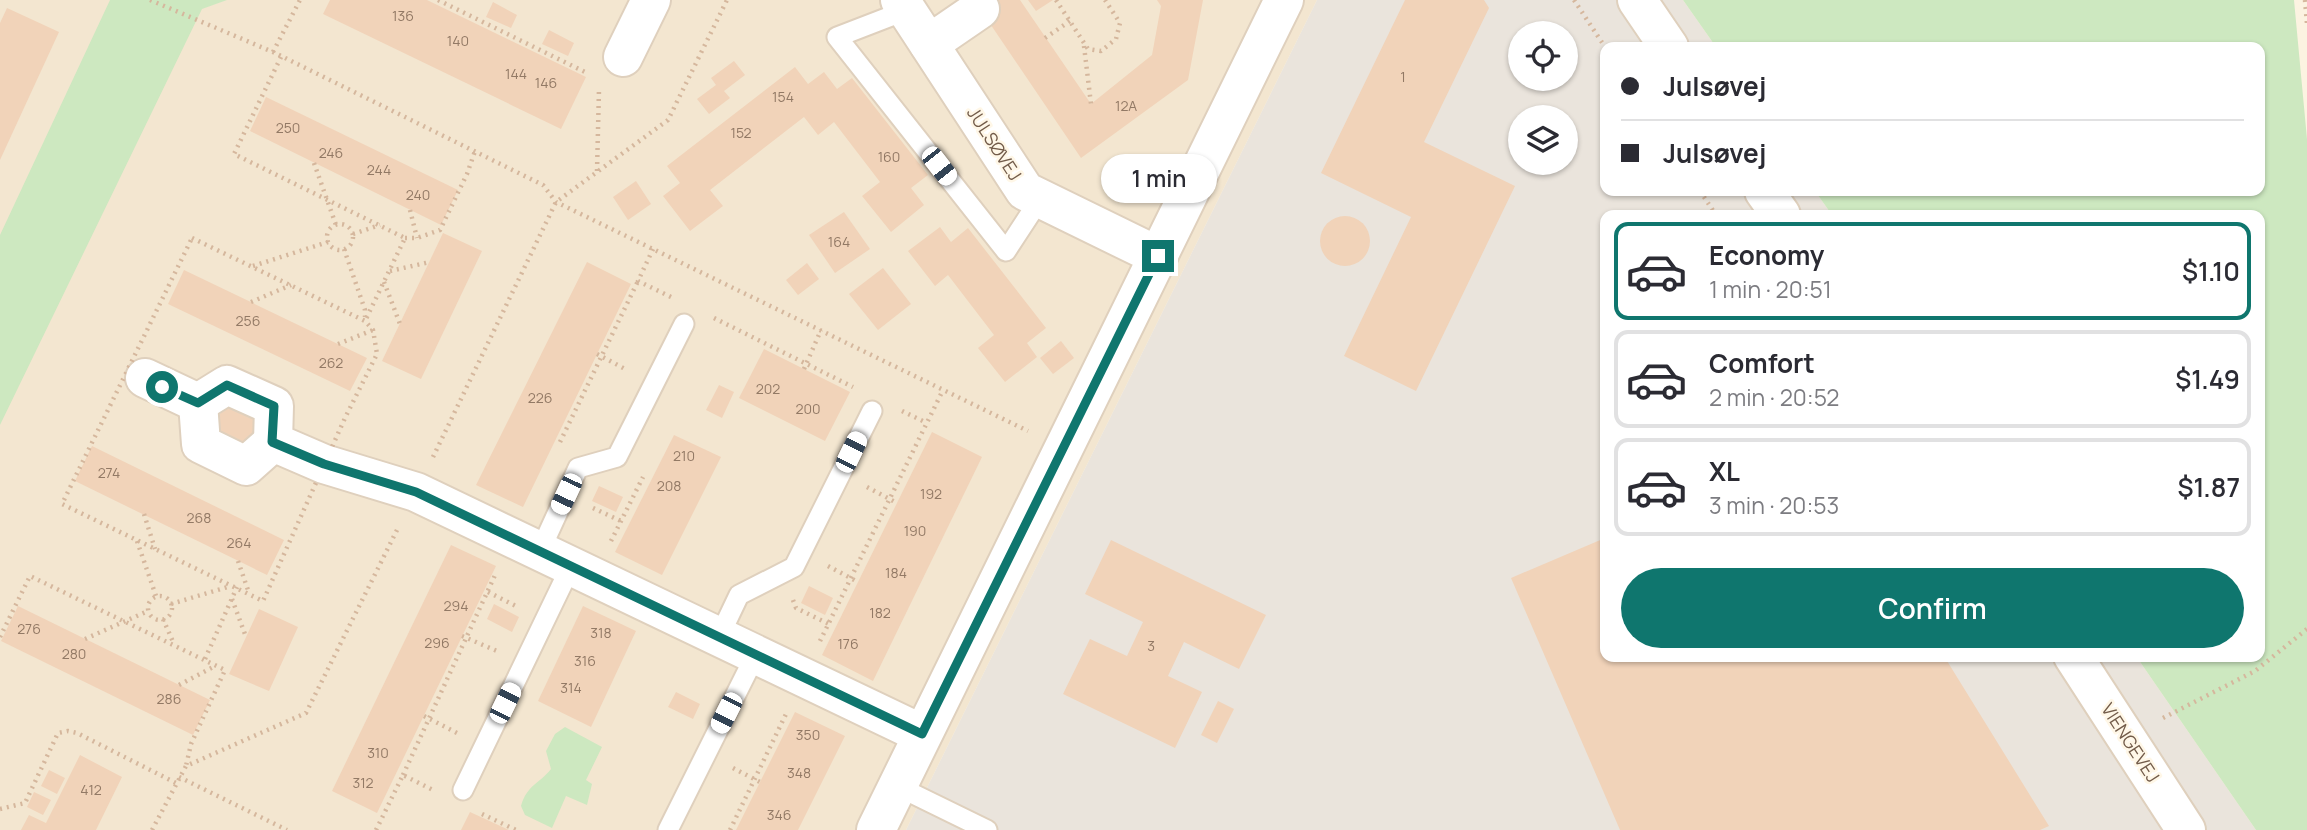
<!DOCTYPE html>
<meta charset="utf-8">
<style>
body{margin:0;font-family:Manrope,sans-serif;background:#f7f7f7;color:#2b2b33;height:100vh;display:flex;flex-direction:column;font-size:26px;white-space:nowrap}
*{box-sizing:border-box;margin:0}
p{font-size:23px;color:#7c7c81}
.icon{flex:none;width:38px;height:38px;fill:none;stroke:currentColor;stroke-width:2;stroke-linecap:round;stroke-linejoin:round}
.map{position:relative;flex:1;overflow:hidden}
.details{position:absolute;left:1600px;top:210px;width:665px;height:452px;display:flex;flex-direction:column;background:#fff;border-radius:14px;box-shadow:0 2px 5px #0004}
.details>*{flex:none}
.guide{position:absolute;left:1600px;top:42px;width:665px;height:154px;border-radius:14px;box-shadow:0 2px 5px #0004;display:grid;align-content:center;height:154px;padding:0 21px;background:#fff}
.fabs{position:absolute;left:1508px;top:21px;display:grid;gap:14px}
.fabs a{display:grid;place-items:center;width:70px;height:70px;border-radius:50%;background:#fff;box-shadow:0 2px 5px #0004;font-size:35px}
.end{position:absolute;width:32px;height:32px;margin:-16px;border:9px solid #0f766e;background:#fff;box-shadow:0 0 0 4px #fff}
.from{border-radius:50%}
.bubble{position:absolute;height:49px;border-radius:24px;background:#fff;box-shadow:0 2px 5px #0004;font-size:23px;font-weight:600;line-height:49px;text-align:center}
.car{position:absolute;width:21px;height:42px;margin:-21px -10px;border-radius:9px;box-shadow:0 0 5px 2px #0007;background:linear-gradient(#fff 24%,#345 0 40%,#fff 0 76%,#345 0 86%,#fff 0)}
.guide b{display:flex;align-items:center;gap:24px;height:66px;font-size:26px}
.guide b+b{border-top:2px solid #e1e1e2}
.guide i{width:18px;height:18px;background:#2b2b33}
ul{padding:12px 0 0;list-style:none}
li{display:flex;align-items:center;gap:21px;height:98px;margin:0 14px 10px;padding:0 7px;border:4px solid #e1e1e2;border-radius:14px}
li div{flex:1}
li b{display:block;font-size:26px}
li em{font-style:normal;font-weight:600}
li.on{border-color:#0f766e}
li>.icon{width:63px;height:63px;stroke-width:1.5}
.button{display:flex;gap:14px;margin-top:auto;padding:14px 21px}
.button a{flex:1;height:80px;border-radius:42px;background:#0f766e;color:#fff;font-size:28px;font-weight:600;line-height:80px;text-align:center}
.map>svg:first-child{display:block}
.residential{fill:#f3e6d0}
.industrial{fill:#eae4dc;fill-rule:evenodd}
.green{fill:#cde8c0}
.building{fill:#f1d3b9}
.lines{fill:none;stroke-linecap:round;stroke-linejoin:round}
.service-casing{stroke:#dfd0bd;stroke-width:23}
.minor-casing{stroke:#dfd0bd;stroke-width:42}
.tertiary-casing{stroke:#dfd0bd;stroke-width:42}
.path{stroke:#d5b79d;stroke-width:4.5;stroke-dasharray:2 5;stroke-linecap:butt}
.service{stroke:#fff;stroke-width:19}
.minor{stroke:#fff;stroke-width:38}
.tertiary{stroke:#fff;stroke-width:38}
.route{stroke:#0f766e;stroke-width:9}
.labels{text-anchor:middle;stroke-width:5;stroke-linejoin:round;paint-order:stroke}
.number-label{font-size:14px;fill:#927965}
.street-label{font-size:18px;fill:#725b49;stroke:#fff7e7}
</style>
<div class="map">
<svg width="2307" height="830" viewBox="0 0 2307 830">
<rect width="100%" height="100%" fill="#fcf3e1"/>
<path class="residential" d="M0 0H1317L906 830H0Z"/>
<path class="industrial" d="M1317 0H1683L1716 47H1605V191H1815L1832 215H1605V656H2136L2256 830H906ZM1521 33H1566V79H1521ZM1521 117H1566V163H1521Z"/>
<g class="green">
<path d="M110 0H227L202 9 0 425V235Z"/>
<path d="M1683 0H2294L2307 139V830H2256L2136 656H2259V215H1832L1815 191H2259V47H1716Z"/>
<path d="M565 727 602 747 586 780 592 784 587 805 566 796 552 828 525 815 521 806C527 785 539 784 551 769L546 751 555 734Z"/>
</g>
<g class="building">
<path d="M330 0H427L586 77 561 129 323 14Z"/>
<path d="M974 0H1020L1091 104 1152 55 1161 6 1157 0H1203L1188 80 1081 158Z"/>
<path d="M1028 0H1053L1036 11Z"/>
<path d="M1405 0H1484L1489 8 1424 142 1515 186 1416 391 1344 356 1411 217 1321 173Z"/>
<path d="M493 2 517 15 511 28 486 17Z"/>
<path d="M7 8 59 32 0 160V23Z"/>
<path d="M549 30 574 43 568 56 542 44Z"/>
<path d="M734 61 745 75 724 91 730 98 709 114 697 99 716 85 711 78Z"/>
<path d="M795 67 808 84 824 72 837 89 852 78 928 175 911 188 924 205 891 232 862 196 880 182 834 122 818 135 804 117 710 190 723 206 690 231 663 196 680 183 667 166Z"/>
<path d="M266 97 458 190 441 225 250 131Z"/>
<path d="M636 181 651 204 628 220 613 197Z"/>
<path d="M844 212 870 249 835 273 809 235Z"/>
<circle cx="1345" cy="241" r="25"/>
<path d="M940 227 951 242 968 228 1046 328 1027 343 1037 357 1005 382 978 348 994 335 948 275 935 286 908 251Z"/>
<path d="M443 233 482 251 421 379 382 361Z"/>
<path d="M587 262 631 284 523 507 476 485Z"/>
<path d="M807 263 819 279 798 295 786 280Z"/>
<path d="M883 268 911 304 878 330 849 294Z"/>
<path d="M184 270 367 358 350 391 168 304Z"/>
<path d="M1061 341 1074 358 1053 374 1040 358Z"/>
<path d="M764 349 850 392 825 441 739 398Z"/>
<path d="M719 385 734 392 722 418 706 410Z"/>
<path d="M228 398 263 415 246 451 210 434Z"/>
<path d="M932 432 982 457 873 681 822 655Z"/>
<path d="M674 435 721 457 662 575 615 552Z"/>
<path d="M92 446 284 540 267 575 75 481Z"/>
<path d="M599 486 623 497 616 512 592 501Z"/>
<path d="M1605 538V656H1944L2049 826 2040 830H1620L1511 578Z"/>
<path d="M1111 540 1266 615 1239 669 1184 642 1168 676 1202 692 1175 748 1063 694 1090 639 1127 656 1143 622 1085 594Z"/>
<path d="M451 545 496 566 377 813 332 791Z"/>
<path d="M809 586 833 598 825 615 801 603Z"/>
<path d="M494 604 519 617 512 632 487 619Z"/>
<path d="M18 606 210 700 193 735 1 641Z"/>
<path d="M583 606 636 631 591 727 538 701Z"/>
<path d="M259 609 298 627 269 691 229 674Z"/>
<path d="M676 692 700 704 693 719 668 707Z"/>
<path d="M1218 701 1234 709 1217 743 1201 735Z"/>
<path d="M795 712 845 736 798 830H736Z"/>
<path d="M80 755 122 777 96 830H21L29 815 46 823Z"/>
<path d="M49 770 65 778 57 794 41 786Z"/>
<path d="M34 792 51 800 43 815 27 807Z"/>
<path d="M470 812 509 830H461Z"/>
</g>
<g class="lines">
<g class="service-casing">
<g id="service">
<path d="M907 10 837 37 1006 251 1040 199"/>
<path d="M540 551 578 468 617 457 684 324"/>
<path d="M719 637 739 595 794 567 872 411"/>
<path d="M897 786 987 830"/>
<path d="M463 790 571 566"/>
<path d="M668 830 756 654"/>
</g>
</g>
<g class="minor-casing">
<g id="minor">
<path d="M900 0 1025 191 1158 256"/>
<path d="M929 44 980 9"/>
<path d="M623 57 651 0"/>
<path d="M145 378 198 403 227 385 274 406 273 442 324 464 416 492 922 734"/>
<path d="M198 403 201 444 246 466 273 442"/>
<path d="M876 830 1284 0"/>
</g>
</g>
<g class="tertiary-casing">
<g id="tertiary">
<path d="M1637 0 1669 47"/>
<path d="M1764 191 1781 215"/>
<path d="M2073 656 2186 830"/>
</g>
</g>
<g class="path">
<path d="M150 0 273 52 543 185 556 202 1028 431"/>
<path d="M438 0 585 72"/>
<path d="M1056 0 1088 49 1101 51 1116 39 1120 23 1105 0"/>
<path d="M1574 0 1605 47"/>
<path d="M2305 0 2307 24"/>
<path d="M1045 38 1070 21"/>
<path d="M1084 46 1091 104"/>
<path d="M273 52 300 0"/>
<path d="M281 57 234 154 405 238 365 321"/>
<path d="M314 163 336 225"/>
<path d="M597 171 599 89"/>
<path d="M1700 191 1716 215"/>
<path d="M410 210 417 238"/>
<circle cx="340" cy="237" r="13"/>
<path d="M353 234 380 225"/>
<path d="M192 238 365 321 373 330 377 354 345 418 263 601 62 504Z"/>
<path d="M405 238H417L440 230 467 174 475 151"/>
<path d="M344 249 365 310V317"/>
<path d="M653 249 638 281 671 297"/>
<path d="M253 266 328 242"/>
<path d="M390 271 430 262"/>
<path d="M384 282 400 324"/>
<path d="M251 302 291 285"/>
<path d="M714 318 853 387"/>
<path d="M338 344 373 330"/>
<path d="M597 354 627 370"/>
<path d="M804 369 821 330"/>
<path d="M902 411 927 423"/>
<path d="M560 442 638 281"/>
<path d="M433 457 556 202 668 120 727 0"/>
<path d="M867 487 897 503"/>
<path d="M593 508 621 521"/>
<path d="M144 514 155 549"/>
<path d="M137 541 156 596"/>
<path d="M611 541 643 477"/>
<path d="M238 561 249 593"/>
<path d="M828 566 858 582"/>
<path d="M488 592 518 607"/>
<circle cx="160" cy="608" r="12"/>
<path d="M232 599 246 637"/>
<path d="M793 600 796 608 829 624"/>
<path d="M171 604 231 586"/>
<path d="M163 619 174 644"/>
<path d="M462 636 497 651"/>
<path d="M0 637 30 576 225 670 191 744 186 766"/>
<path d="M85 639 148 611"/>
<path d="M820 641 943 390"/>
<path d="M205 659 237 587"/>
<path d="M179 685 215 666"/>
<path d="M424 716 457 733"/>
<path d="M2163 718 2255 671 2307 629"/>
<path d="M733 768 760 782"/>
<path d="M403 775 496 573"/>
<path d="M179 777 287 830"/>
<path d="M0 809 25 803 58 733 68 731 77 733 176 783"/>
<path d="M482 814 516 830"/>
<path d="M152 830 186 766 306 713 398 528"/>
<path d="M376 830 403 775 433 790"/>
<path d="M730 830 787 712"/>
</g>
<use href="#service" class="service"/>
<use href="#minor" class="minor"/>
<use href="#tertiary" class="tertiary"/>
</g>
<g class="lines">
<path class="route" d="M162 387 198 403 227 385 274 406 272 442 324 464 416 492 922 734 1158 256"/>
</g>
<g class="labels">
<g class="number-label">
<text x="403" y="21">136</text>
<text x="458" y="46">140</text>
<text x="516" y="79">144</text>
<text x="1403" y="82">1</text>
<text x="546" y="88">146</text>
<text x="783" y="102">154</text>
<text x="1126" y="111">12A</text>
<text x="288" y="133">250</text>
<text x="741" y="138">152</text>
<text x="331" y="158">246</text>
<text x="889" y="162">160</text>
<text x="379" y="175">244</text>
<text x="418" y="200">240</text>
<text x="839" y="247">164</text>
<text x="248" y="326">256</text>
<text x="331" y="368">262</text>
<text x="768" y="394">202</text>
<text x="540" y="403">226</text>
<text x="808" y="414">200</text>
<text x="684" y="461">210</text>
<text x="109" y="478">274</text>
<text x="669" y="491">208</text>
<text x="931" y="499">192</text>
<text x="199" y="523">268</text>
<text x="915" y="536">190</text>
<text x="239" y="548">264</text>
<text x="896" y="578">184</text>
<text x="456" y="611">294</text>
<text x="880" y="618">182</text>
<text x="29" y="634">276</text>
<text x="601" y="638">318</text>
<text x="437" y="648">296</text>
<text x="848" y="649">176</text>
<text x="1151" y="651">3</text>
<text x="74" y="659">280</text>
<text x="585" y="666">316</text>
<text x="571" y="693">314</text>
<text x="169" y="704">286</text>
<text x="808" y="740">350</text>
<text x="378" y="758">310</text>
<text x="799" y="778">348</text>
<text x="363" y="788">312</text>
<text x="91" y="795">412</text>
<text x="779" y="820">346</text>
</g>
<g class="street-label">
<text transform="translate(994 144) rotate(57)" y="6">JULSØVEJ</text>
<text transform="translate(2130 743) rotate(57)" y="6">VIENGEVEJ</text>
</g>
</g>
</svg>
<div class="fabs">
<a><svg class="icon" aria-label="locate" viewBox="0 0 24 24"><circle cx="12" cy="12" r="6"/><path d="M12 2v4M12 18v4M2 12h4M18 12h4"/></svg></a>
<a><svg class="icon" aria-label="layers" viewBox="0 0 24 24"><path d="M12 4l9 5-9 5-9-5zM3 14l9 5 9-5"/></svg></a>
</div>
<i class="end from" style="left:162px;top:387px"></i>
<i class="end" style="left:1158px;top:256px"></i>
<div class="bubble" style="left:1101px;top:154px;width:116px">1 min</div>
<i class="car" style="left:939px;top:166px;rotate:142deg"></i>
<i class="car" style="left:851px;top:452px;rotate:26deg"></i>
<i class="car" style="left:566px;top:494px;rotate:205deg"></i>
<i class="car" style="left:505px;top:703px;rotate:26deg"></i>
<i class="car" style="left:726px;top:713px;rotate:207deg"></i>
<div class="guide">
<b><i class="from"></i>Julsøvej</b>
<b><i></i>Julsøvej</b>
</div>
<section class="details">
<ul>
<li class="on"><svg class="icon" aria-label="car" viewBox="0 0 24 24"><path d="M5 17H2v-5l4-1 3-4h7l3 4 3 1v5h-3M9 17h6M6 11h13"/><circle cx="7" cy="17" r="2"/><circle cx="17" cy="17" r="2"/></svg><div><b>Economy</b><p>1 min · 20:51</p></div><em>$1.10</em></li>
<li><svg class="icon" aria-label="car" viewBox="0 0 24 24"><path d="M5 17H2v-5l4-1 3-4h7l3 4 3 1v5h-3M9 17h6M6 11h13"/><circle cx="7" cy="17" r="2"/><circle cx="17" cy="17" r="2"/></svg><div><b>Comfort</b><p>2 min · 20:52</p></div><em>$1.49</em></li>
<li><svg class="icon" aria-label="car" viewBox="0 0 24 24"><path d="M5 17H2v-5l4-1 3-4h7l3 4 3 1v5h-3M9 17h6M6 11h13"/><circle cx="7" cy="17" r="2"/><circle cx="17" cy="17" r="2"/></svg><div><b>XL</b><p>3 min · 20:53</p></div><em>$1.87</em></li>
</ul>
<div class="button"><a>Confirm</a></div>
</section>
</div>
